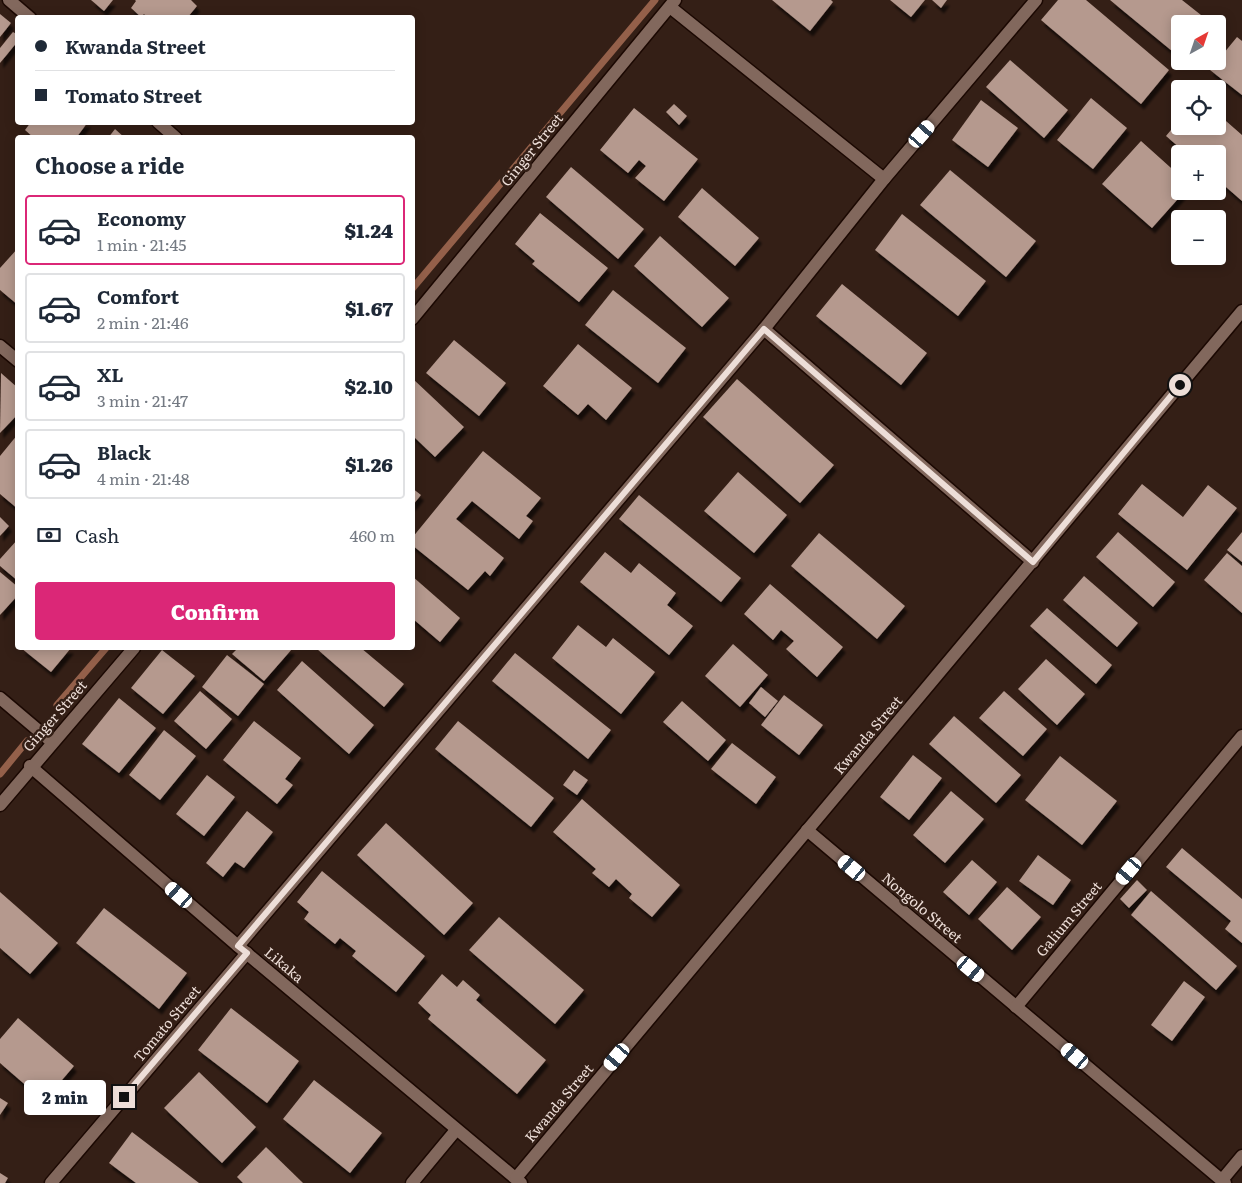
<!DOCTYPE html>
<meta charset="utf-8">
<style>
body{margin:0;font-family:Literata,serif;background:#f2f2f3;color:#1f2937;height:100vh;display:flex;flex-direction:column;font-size:19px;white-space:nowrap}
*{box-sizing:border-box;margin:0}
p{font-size:16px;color:#747a83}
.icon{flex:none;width:28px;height:28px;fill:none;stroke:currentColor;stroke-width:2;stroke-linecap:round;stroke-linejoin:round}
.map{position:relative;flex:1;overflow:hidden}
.panel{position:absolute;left:15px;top:135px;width:400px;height:515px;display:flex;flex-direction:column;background:#fff;border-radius:5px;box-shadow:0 2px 12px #0003}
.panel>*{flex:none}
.guide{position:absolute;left:15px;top:15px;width:400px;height:110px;border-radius:5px;box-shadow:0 2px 12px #0003;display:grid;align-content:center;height:110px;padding:0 20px;background:#fff}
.needle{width:32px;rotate:40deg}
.fabs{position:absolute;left:1171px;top:15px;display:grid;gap:10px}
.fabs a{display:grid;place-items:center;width:55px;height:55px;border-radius:5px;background:#fff;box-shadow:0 2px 12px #0003;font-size:25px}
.end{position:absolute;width:22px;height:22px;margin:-11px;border:6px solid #edded8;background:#111;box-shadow:0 0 0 2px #111}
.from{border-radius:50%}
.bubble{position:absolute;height:35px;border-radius:5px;background:#fff;box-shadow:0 2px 12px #0003;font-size:16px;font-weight:800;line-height:35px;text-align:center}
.car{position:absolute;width:15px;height:30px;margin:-15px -8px;border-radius:6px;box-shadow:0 0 4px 1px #0007;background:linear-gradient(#fff 24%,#345 0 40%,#fff 0 76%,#345 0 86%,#fff 0)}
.guide b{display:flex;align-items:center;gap:18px;height:48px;font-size:19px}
.guide b+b{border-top:1px solid #e0e1e3}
.guide i{width:12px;height:12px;background:#1f2937}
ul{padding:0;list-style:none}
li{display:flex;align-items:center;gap:15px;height:70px;margin:0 10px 8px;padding:0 10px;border:2px solid #e0e1e3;border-radius:5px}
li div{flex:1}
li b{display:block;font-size:19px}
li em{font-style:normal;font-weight:800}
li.on{border-color:#db2777}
li>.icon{width:45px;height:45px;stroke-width:1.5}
h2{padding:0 20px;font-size:22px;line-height:60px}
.pay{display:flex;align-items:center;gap:12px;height:55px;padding:0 20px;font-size:19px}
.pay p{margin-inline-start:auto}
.button{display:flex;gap:10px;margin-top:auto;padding:10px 20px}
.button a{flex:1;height:58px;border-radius:5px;background:#db2777;color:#fff;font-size:20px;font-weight:800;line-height:58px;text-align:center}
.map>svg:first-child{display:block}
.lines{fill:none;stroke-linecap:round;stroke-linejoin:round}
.stream{stroke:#94604a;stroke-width:7}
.building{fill:#b5998e;filter:url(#shadow)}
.street-casing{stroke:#1b0802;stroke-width:15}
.street{stroke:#82685d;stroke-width:12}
.route{stroke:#edded8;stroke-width:6}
.labels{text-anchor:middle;stroke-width:5;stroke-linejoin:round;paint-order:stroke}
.street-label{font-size:14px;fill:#edded8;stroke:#341f16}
</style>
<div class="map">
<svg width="1242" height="1183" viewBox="0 0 1242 1183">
<defs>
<filter id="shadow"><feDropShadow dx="3" dy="5.5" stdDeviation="1" flood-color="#0009"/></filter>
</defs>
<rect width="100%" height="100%" fill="#341f16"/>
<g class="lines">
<g class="stream">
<path d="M412 289 655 0"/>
<path d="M57 705 106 648"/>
<path d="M0 774 27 741"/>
</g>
</g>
<g class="building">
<path d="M91 0H113L104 11Z"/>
<path d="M135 0H191L197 6 187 18H148L144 14 141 17 131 8 136 1Z"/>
<path d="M772 0H831L833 2 810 31Z"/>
<path d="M890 0H925L911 17Z"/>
<path d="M932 0H947L941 8Z"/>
<path d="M1058 0H1086L1169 70 1141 104 1041 20Z"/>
<path d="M1110 0H1182L1201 15 1194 24H1180V41L1172 51Z"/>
<path d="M0 14 11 23 0 37Z"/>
<path d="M13 32 18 35V41L0 63V48Z"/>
<path d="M1237 37 1242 41V95L1210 70Z"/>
<path d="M1010 60 1068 110 1044 138 986 87Z"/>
<path d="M1091 98 1127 128 1093 169 1057 140Z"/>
<path d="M981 100 1018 128 988 167 952 140Z"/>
<path d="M674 104 687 116 679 125 666 112Z"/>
<path d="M634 108 698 159 664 201 635 178 646 166 639 160 628 173 600 150Z"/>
<path d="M1218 114 1242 135V201L1218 180V154H1187L1166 136 1180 119V126H1218Z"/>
<path d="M31 122H88L76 138H34L25 130Z"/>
<path d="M115 129 125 138H108Z"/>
<path d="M1141 141 1180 176V191H1185L1152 228 1102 184Z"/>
<path d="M571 167 644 229 618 259 546 197Z"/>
<path d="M950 170 1036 241 1006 277 920 205Z"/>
<path d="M702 188 759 238 735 266 678 217Z"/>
<path d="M540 213 608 268 579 302 532 264 535 261 515 244Z"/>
<path d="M902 214 986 281 958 316 875 250Z"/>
<path d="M660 236 729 298 702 327 634 266Z"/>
<path d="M18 248V305L0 290V268Z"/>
<path d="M842 284 927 353 901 385 816 316Z"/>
<path d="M613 290 686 348 658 383 585 325Z"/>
<path d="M454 340 506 383 479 416 426 373Z"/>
<path d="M578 344 632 388 606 420 588 404 578 415 543 386Z"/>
<path d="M1 373 18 388V414L0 433Z"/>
<path d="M412 378 464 427 435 457 412 435Z"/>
<path d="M737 379 834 465 800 503 703 417Z"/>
<path d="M18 434V509L0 494V456Z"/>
<path d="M483 451 541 498 526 516 533 521 519 539 472 501 456 519 504 558 490 576 485 571 468 590 412 545V538Z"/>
<path d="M738 472 787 515 754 553 704 511Z"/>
<path d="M1142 484 1183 517 1208 485 1237 508 1187 570 1118 514Z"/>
<path d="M412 488 421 495 412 506Z"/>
<path d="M639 495 741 578 721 602 619 519Z"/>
<path d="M0 517 9 526 0 536Z"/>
<path d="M1118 532 1175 582 1153 607 1096 557Z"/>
<path d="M1242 532V562L1227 550Z"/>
<path d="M819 533 905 606 877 639 791 566Z"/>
<path d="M18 539V581L0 566V559Z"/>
<path d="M605 552 631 573 639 563 676 593 667 605 693 626 669 655 580 582Z"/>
<path d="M1227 553 1242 566V613L1204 580Z"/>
<path d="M0 572 18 587V595L0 615Z"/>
<path d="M412 576 460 618 440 642 412 618Z"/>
<path d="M1084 576 1138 623 1117 647 1063 600Z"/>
<path d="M770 584 843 647 817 677 786 649 794 641 781 630 773 640 744 614Z"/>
<path d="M1047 608 1112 665 1096 684 1030 626Z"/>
<path d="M578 625 606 647 613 638 655 672 621 714 552 658Z"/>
<path d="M733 644 768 675 740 707 705 676Z"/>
<path d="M21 648H71L51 672Z"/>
<path d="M238 648H290L292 649 264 681 232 654Z"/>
<path d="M319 648H361L404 684 384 707 317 649Z"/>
<path d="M162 650 195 676 163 714 131 688Z"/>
<path d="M515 653 611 730 588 759 492 681Z"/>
<path d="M227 655 264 684 238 716 202 687Z"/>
<path d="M1046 659 1085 694 1057 725 1018 689Z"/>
<path d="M302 661 374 725 349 754 277 690Z"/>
<path d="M761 687 778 701 765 717 749 703Z"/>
<path d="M200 691 232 719 206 749 174 721Z"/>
<path d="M1004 691 1047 729 1023 756 979 718Z"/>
<path d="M784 695 823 725 799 755 761 725Z"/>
<path d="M119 698 156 728 119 773 82 744Z"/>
<path d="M682 701 726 740 708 761 663 722Z"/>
<path d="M954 716 1021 775 996 803 929 744Z"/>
<path d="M254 721 301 758 285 779 293 785 277 804 223 760Z"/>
<path d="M458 721 554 798 531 827 435 749Z"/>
<path d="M164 730 196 756 160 800 129 775Z"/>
<path d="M732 743 776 777 756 804 711 769Z"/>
<path d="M913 755 942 778 909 820 880 797Z"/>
<path d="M1060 756 1117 801 1082 845 1025 800Z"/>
<path d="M574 770 588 780 577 795 563 785Z"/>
<path d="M207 775 235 797 204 836 176 814Z"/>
<path d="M951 791 984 819 945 863 913 835Z"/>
<path d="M582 799 680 885 652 917 629 898 632 894 616 879 609 887 592 873 596 869 553 832Z"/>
<path d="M247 811 273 832 244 868 235 862 223 877 206 863Z"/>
<path d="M386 823 473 903 444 935 357 855Z"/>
<path d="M1182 848 1242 899V943L1225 929 1231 921 1166 867Z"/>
<path d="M1038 855 1071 880 1053 905 1019 881Z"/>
<path d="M972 860 997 882 969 915 943 892Z"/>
<path d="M322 871 425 956 396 992 352 956 356 951 340 938 335 944 304 919 309 912 297 902Z"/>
<path d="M1137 880 1147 890 1129 908 1120 899Z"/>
<path d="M1007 887 1041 917 1012 950 978 919Z"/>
<path d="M1151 891 1237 966 1216 990 1131 915Z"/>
<path d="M0 892 58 943 30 974 0 948Z"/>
<path d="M104 908 187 973 159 1009 76 943Z"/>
<path d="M499 917 584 990 555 1024 469 950Z"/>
<path d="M442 974 457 987 463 980 480 995 476 1000 546 1060 517 1094 428 1019 431 1015 418 1003Z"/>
<path d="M1184 981 1205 997 1172 1041 1151 1025Z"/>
<path d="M231 1008 299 1061 267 1103 198 1050Z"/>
<path d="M18 1018 74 1066 44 1101 0 1063V1039Z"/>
<path d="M199 1072 256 1127 222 1163 164 1108Z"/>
<path d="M314 1080 382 1133 350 1173 283 1119Z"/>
<path d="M0 1098 8 1103 0 1115Z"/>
<path d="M132 1132 199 1183H136L109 1163Z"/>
<path d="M266 1147 303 1183H243L237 1177Z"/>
<path d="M0 1173 8 1178 5 1183H0Z"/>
</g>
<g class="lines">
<g class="street-casing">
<g id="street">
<path d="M9 0 30 18"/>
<path d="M670 7 884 179"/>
<path d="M158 122 176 138"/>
<path d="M412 319 675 0"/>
<path d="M764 329 1033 562"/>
<path d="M0 346 18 361"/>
<path d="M0 698 52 742"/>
<path d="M30 766 238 946 521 1183"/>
<path d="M0 805 134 648"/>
<path d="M807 830 1225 1183"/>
<path d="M238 946 764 329 884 179 1036 0"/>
<path d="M1016 1007 1242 736"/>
<path d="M516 1178 1242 311"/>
<path d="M1222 1180 1242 1156"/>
<path d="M51 1183 247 953"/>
<path d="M412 1183 456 1130"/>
</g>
</g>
<use href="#street" class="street"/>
</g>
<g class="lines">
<path class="route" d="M124 1097 247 953 238 946 764 329 1033 562 1180 385"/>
</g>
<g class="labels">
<g class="street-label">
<text transform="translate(532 150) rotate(-51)" y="5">Ginger Street</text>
<text transform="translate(55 716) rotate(-49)" y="5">Ginger Street</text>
<text transform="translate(868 735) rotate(-50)" y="5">Kwanda Street</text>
<text transform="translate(922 908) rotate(40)" y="5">Nongolo Street</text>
<text transform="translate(1069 919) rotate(-50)" y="5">Galium Street</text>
<text transform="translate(284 965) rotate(40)" y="5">Likaka</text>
<text transform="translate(167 1024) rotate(-50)" y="5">Tomato Street</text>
<text transform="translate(559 1103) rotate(-50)" y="5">Kwanda Street</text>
</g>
</g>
</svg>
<div class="fabs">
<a><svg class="needle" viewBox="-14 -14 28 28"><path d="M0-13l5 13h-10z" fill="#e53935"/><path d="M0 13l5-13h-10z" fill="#747a83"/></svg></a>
<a><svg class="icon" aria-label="locate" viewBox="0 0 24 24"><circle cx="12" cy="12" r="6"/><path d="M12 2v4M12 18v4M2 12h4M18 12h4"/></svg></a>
<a>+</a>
<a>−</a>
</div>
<i class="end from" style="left:1180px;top:385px"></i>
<i class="end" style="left:124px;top:1097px"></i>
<div class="bubble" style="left:24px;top:1080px;width:82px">2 min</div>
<i class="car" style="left:922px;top:134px;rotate:41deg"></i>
<i class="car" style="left:852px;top:868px;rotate:310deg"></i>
<i class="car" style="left:1129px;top:871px;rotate:220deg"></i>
<i class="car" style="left:179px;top:895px;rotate:311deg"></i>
<i class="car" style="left:971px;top:969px;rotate:130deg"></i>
<i class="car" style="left:1075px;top:1056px;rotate:310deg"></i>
<i class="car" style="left:617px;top:1057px;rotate:220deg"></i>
<div class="guide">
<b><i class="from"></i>Kwanda Street</b>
<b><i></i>Tomato Street</b>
</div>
<section class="panel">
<h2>Choose a ride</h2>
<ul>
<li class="on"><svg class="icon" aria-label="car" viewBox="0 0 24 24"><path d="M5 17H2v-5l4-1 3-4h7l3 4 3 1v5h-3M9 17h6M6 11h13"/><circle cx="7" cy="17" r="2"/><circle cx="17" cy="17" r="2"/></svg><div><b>Economy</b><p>1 min · 21:45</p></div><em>$1.24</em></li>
<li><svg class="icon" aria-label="car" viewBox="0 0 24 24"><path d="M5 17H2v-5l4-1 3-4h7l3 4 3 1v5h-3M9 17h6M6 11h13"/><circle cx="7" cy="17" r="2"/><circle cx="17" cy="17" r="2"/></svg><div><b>Comfort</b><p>2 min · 21:46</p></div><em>$1.67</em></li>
<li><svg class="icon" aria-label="car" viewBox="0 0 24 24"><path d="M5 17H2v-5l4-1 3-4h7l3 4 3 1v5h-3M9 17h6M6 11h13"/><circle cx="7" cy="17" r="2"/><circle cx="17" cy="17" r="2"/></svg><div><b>XL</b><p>3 min · 21:47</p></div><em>$2.10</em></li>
<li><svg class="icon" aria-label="car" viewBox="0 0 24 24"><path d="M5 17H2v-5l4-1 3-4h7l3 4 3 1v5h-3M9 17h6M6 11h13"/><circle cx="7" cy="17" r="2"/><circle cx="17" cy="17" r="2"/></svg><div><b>Black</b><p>4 min · 21:48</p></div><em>$1.26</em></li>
</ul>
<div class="pay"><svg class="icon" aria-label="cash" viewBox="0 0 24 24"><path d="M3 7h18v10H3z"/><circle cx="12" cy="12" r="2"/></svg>Cash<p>460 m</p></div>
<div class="button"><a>Confirm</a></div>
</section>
</div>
